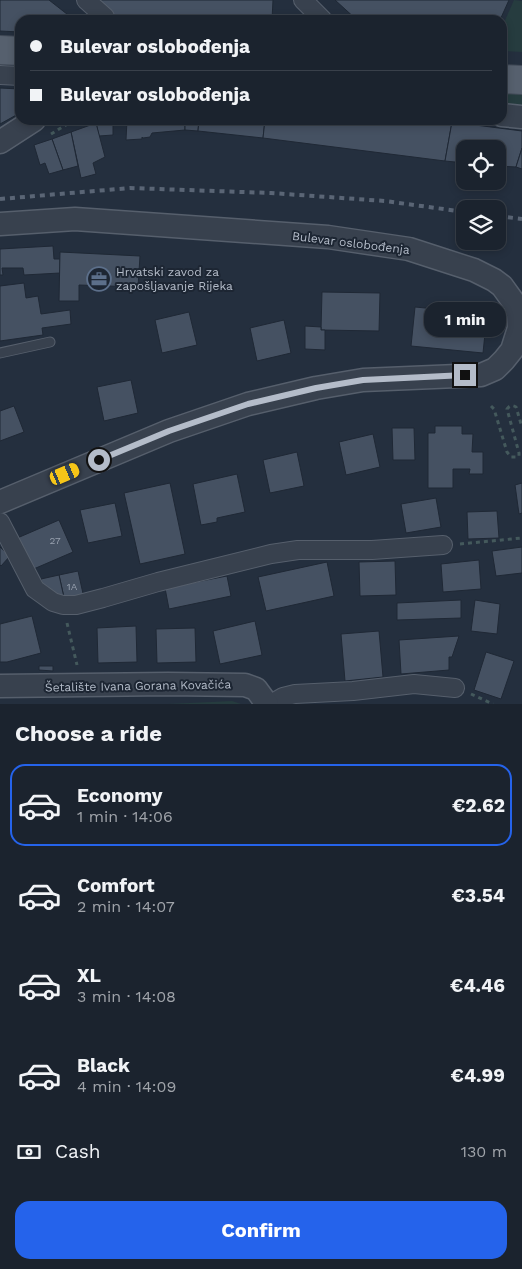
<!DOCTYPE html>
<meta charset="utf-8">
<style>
body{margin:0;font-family:"Work Sans",sans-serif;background:#282f3a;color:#f1f3f6;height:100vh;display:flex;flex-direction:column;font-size:19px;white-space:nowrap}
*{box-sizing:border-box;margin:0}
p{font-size:16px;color:#a0a4aa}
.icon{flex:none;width:28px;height:28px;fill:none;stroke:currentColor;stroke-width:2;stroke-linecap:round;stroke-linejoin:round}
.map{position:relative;height:704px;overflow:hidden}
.panel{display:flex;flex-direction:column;background:#1b232e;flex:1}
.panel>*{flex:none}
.guide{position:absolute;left:15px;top:15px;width:492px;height:110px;border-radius:15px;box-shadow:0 2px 8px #0003,0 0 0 1px #39404a;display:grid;align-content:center;height:110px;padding:0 15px;background:#1b232e}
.buttons{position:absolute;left:456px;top:140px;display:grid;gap:10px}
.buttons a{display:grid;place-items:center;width:50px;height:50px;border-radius:10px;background:#1b232e;box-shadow:0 2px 8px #0003,0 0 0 1px #39404a;font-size:25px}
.end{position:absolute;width:22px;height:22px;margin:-11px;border:6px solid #b4bcc9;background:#111;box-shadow:0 0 0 2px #111}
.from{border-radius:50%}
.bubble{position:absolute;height:35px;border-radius:15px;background:#1b232e;box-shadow:0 2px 8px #0003,0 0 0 1px #39404a;font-size:16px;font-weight:700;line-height:35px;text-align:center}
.car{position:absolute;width:15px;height:30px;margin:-15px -8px;border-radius:6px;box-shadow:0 0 4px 1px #0007;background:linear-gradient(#f5c518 24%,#345 0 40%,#f5c518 0 76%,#345 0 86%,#f5c518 0)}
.guide b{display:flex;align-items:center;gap:18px;height:48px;font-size:19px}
.guide b+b{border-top:1px solid #39404a}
.guide i{width:12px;height:12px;background:#f1f3f6}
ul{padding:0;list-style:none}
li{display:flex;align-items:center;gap:15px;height:82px;margin:0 10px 8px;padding:0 5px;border:2px solid transparent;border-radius:15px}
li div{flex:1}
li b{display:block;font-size:19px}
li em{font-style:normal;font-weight:700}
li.active{border-color:#2563eb}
li>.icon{width:45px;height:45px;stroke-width:1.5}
h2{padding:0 15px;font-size:22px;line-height:60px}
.pay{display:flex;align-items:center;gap:12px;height:55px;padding:0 15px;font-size:19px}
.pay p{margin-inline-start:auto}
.button{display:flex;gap:10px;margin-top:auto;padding:10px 15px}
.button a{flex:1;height:58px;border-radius:15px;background:#2563eb;color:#fff;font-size:20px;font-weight:700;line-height:58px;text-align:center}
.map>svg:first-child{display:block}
.green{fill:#263c3f}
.building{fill:#455162;stroke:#1f2835}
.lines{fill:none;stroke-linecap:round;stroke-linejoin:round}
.service-casing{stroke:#565f6c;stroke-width:11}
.minor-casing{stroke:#565f6c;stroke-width:20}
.tertiary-casing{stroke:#565f6c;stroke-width:25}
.primary-casing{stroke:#414a57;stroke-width:30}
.path{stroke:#44595c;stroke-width:3;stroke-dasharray:4 4;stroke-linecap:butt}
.service{stroke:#38414e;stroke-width:9}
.minor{stroke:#38414e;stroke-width:18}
.tertiary{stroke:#38414e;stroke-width:22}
.primary{stroke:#56606e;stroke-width:28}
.rail{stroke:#5a6575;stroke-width:4;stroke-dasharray:5 5;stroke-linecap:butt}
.route{stroke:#b4bcc9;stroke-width:6}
.labels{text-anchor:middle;stroke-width:4;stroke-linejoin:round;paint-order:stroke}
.number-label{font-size:10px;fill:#98a1af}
.street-label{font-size:12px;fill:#b4bcc9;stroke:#1d2633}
.poi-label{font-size:12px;fill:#b4bcc9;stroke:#1d2633;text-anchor:start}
</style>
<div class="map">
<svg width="522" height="704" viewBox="0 0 522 704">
<rect width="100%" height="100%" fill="#242f3e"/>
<g class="green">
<path d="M514 0 522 1V52L503 51V25Z"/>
<path d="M503 94H522V109L503 106Z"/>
<path d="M232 701 241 704H168Z"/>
</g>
<g class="building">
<path d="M0 0H49L72 18 71 20H20V32L0 31Z"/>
<path d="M97 0H273L272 20H120Z"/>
<path d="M335 0H509L500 20H357Z"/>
<path d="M0 88 20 89V113L0 124Z"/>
<path d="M96 120H113V135L99 136 96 123Z"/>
<path d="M127 120H185V130L152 133 150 137 143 138 142 137V139L126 140Z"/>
<path d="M185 120H199L198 131 185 130Z"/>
<path d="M199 120H265L263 138 198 131Z"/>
<path d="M265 120H434L452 122 445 161 263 138Z"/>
<path d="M452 122 522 131V148L516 167 498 166V149H465V163L445 161Z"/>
<path d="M96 123 105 157 93 163 96 174 81 178 71 132Z"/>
<path d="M71 132 78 166 63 170 52 139Z"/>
<path d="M52 139 63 170 49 174 45 163 40 165 34 145Z"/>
<path d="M522 148V169L516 167Z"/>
<path d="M53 246 54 259H60V273L24 275 23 268H2L3 275H0V249Z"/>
<path d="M60 252 140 256 138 287 79 285V301H59Z"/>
<path d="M24 283 26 298 38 296 41 314 70 310 71 324 42 328 43 335 0 341V286Z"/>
<path d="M322 292 380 293 379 331 321 330Z"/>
<path d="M415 307 487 314 483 353 411 346Z"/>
<path d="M189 312 197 345 162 353 155 320Z"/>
<path d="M284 320 291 353 257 361 250 328Z"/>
<path d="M305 326 321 327V330H325V350L305 349Z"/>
<path d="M131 380 138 413 104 421 97 387Z"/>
<path d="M14 406 24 432 0 441V411Z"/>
<path d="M435 426H462V434H473L472 452H483V474H469L470 469H453V488H428V433H435Z"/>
<path d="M392 428H414L415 460H393Z"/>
<path d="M373 434 380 467 346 475 339 442Z"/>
<path d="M297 452 304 486 270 493 263 460Z"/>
<path d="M237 474 245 512 217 518V522L201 525 193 484Z"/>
<path d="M170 483 185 554 140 564 124 493Z"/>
<path d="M522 483V513L519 514 515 485Z"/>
<path d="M436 498 441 527 406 533 401 504Z"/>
<path d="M115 503 122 536 88 543 80 510Z"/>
<path d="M497 511 499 538 468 539 467 512Z"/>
<path d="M59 520 73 552 29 571 15 539Z"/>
<path d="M0 547 10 556 1 566 0 565Z"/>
<path d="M522 547V573L496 576 492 551Z"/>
<path d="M479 560 481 589 443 592 441 564Z"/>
<path d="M395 561 396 595 360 596 359 562Z"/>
<path d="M327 562 334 596 266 611 258 577Z"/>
<path d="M78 571 84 598 65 602 59 575Z"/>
<path d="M59 575 65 602 43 587 41 579Z"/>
<path d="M227 576 231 596 169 609 165 588Z"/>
<path d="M461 600V618L397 620V603Z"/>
<path d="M475 600 500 604 497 634 471 631Z"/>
<path d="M32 616 41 653 7 662H0V624Z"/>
<path d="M255 621 262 655 220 664 213 631Z"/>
<path d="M136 626 137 662 98 663 97 628Z"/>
<path d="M195 628 196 662 157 663 156 629Z"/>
<path d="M379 631 383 677 345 681 341 634Z"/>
<path d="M459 636 452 657H449V670L401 674 399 640Z"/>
<path d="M486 652 514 661 501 699 474 690Z"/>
<path d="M39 666H53V671L39 670Z"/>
</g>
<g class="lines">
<g class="service-casing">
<path id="service" d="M0 353 50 342"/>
</g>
<g class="minor-casing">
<g id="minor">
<path d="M86 0 105 17 106 20"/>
<path d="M303 0 323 20"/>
<path d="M0 75 20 76"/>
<path d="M0 522 35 589 53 602 63 605H76L103 598 158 582 271 554 298 550H372L443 545"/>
<path d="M271 704 283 697 295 694 353 691 414 684 455 688"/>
</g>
</g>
<g class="tertiary-casing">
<g id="tertiary">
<path d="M502 115 522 117"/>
<path d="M0 142 34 120"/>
<path d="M0 224 75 219 328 237 409 249 474 270 494 280 502 286 515 304 518 314 519 328 512 350 504 360 495 369 481 375 363 380 316 388 248 404 169 431 0 502"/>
<path d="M0 686 168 684 245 685 256 689 267 704"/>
</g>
</g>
<g class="primary-casing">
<g id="primary">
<path d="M0 50 20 51"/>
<path d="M502 79 522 80"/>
</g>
</g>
<g class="path">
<path d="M51 134 74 120"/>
<path d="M491 406 494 409 507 452 511 457H516L519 456V453L507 409C510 405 512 405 516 407L522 427"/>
<path d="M460 544 522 538"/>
<path d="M67 623 77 665"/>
<path d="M471 694 493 704"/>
</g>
<use href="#service" class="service"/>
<use href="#minor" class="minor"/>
<use href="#tertiary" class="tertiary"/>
<use href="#primary" class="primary"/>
<g class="rail">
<path d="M0 199 130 188 271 193 385 201 465 212"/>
<path d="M498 216 522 219"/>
</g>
</g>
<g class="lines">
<path class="route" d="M99 460 169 431 248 404 316 388 363 380 465 375"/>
</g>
<defs>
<g id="office-ring" transform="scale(1.25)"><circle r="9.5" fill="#1d2633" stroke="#5c6f8a" stroke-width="1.5"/><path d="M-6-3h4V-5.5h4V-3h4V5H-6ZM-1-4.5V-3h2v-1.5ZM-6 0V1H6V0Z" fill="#5c6f8a"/></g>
</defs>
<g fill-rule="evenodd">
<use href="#office-ring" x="99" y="279"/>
</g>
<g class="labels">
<g class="number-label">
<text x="55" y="544">27</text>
<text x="72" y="590">1A</text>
</g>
<g class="street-label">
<text transform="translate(351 243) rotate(7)" y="4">Bulevar oslobođenja</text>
<text transform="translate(138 686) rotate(-1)" y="4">Šetalište Ivana Gorana Kovačića</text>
</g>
<g class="poi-label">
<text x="116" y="276">Hrvatski zavod za<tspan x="116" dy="14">zapošljavanje Rijeka</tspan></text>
</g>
</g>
</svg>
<div class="buttons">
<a><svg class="icon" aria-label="locate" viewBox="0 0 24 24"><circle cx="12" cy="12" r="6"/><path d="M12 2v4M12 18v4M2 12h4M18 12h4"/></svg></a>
<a><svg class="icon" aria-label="layers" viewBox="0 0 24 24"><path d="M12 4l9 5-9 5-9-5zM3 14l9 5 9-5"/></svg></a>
</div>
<i class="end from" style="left:99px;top:460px"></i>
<i class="end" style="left:465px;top:375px"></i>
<div class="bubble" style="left:424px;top:302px;width:82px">1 min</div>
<i class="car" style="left:65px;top:474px;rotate:67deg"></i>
<div class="guide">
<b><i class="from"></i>Bulevar oslobođenja</b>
<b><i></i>Bulevar oslobođenja</b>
</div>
</div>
<section class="panel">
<h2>Choose a ride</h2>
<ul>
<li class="active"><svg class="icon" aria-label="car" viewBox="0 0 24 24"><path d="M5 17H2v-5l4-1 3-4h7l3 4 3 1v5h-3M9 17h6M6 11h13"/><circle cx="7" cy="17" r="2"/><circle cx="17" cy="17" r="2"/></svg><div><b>Economy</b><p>1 min · 14:06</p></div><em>€2.62</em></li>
<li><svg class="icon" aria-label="car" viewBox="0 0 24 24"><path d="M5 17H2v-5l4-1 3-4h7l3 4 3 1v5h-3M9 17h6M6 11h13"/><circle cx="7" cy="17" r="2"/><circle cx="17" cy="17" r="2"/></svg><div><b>Comfort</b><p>2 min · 14:07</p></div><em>€3.54</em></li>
<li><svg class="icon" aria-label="car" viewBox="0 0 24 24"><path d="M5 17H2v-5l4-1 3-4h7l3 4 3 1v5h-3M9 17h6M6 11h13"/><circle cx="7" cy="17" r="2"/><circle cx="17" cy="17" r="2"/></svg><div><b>XL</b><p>3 min · 14:08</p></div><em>€4.46</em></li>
<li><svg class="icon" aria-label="car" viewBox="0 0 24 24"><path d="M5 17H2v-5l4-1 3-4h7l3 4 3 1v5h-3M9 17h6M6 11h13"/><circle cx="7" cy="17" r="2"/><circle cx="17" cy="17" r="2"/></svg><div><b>Black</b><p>4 min · 14:09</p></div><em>€4.99</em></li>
</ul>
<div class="pay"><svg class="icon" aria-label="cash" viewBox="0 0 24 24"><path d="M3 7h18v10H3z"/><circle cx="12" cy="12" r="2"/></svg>Cash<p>130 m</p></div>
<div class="button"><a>Confirm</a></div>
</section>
